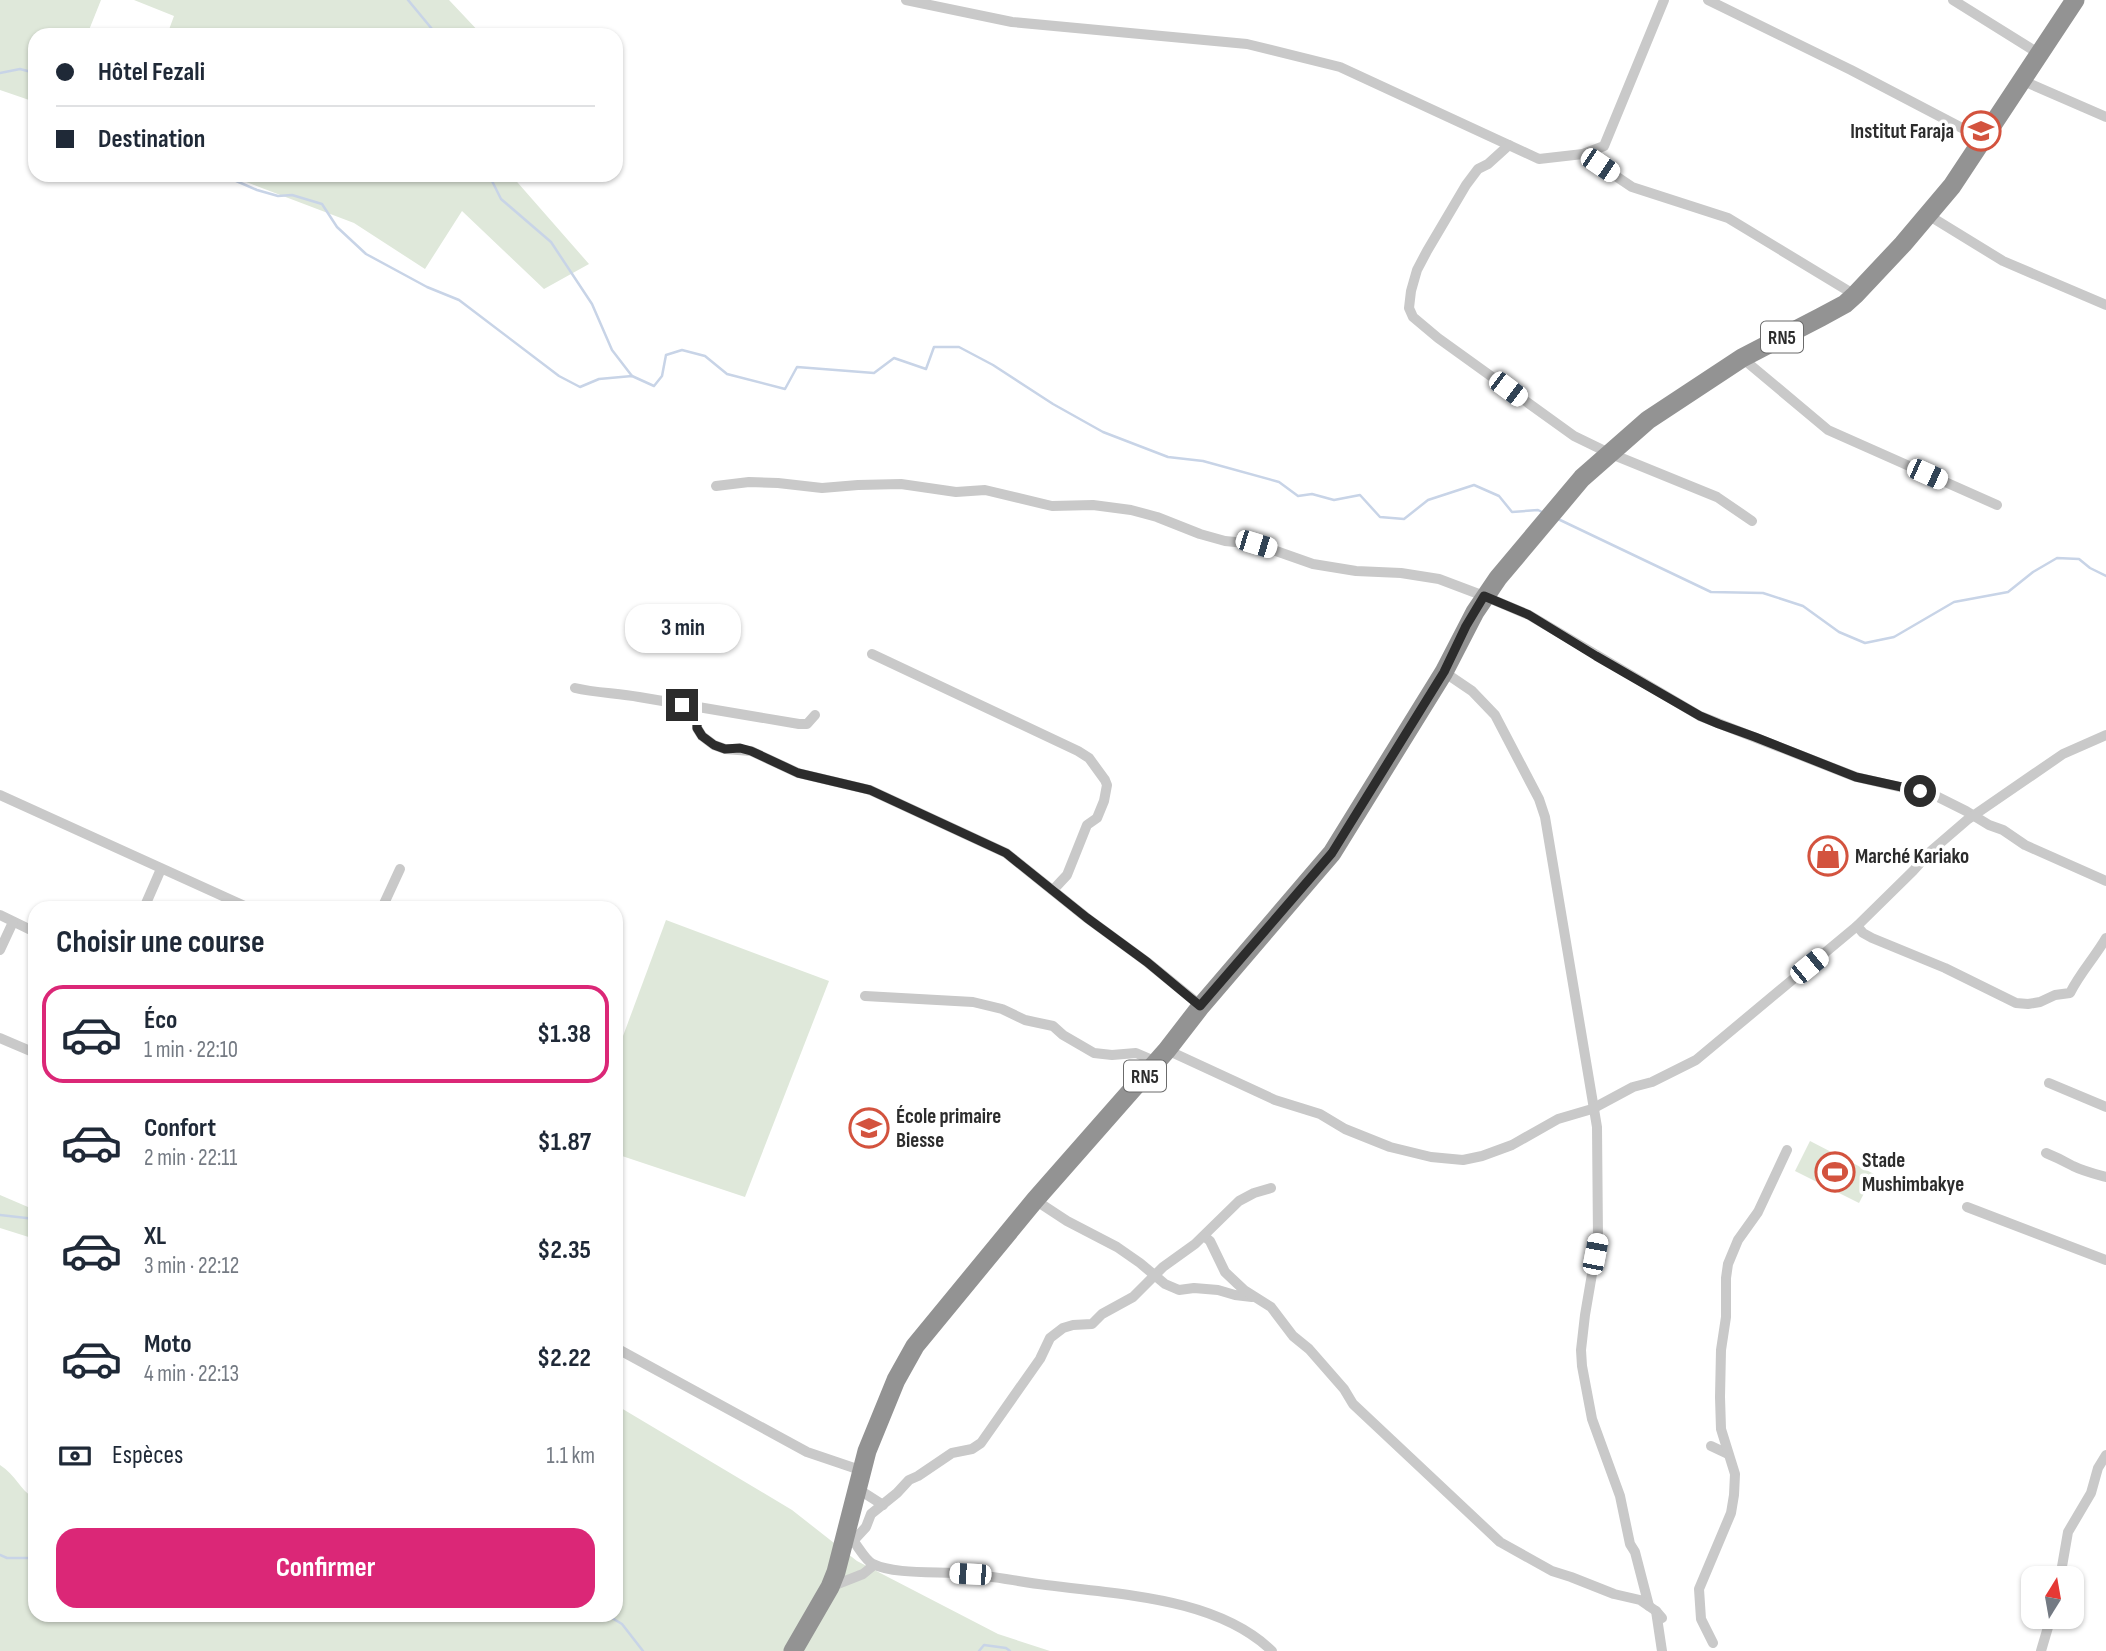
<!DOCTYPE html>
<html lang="fr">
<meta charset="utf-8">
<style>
body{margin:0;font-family:"Sofia Sans Condensed",sans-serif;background:#f6f6f7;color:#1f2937;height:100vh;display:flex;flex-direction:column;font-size:26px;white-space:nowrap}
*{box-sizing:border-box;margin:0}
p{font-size:23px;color:#747a83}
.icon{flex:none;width:38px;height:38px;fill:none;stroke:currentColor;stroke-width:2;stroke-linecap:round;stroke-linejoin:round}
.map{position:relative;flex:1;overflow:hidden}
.panel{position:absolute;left:28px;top:901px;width:595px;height:721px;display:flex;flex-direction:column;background:#fff;border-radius:21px;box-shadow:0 2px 5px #0004}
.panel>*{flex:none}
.top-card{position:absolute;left:28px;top:28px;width:595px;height:154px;border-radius:21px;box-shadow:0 2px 5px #0004;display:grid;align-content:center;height:154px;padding:0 28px;background:#fff}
.needle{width:46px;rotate:11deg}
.tools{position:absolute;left:2021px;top:1566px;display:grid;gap:14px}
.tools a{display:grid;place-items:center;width:63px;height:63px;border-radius:14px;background:#fff;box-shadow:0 2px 5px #0004;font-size:35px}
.end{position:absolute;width:32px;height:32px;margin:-16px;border:9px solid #2c2c2c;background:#fff;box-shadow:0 0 0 4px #fff}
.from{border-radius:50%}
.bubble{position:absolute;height:49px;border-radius:21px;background:#fff;box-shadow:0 2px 5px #0004;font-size:23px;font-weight:700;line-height:49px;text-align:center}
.car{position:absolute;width:21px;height:42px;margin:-21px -10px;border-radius:9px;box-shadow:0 0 5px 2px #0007;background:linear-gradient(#fff 24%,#345 0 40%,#fff 0 76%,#345 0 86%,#fff 0)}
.top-card b{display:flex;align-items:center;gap:24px;height:66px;font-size:26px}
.top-card b+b{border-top:2px solid #e0e1e3}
.top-card i{width:18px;height:18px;background:#1f2937}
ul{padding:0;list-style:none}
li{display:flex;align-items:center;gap:21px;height:98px;margin:0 14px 10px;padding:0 14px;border:4px solid transparent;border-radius:21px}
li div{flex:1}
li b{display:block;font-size:26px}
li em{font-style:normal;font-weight:700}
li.active{border-color:#db2777}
li>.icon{width:63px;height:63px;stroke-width:1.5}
h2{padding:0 28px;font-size:32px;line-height:84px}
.pay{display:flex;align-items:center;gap:18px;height:77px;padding:0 28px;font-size:26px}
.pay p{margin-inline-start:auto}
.cta{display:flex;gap:14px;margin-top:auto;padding:14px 28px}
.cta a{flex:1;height:80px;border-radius:21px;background:#db2777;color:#fff;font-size:28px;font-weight:700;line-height:80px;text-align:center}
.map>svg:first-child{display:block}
.grass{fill:#dfe8da}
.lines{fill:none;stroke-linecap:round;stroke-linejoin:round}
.stream{stroke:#c8d4e7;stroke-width:2.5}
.street{stroke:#c9c9c9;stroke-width:10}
.highway{stroke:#939393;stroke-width:19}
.route{stroke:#2c2c2c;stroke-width:9}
.labels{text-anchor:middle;stroke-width:7;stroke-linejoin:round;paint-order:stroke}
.shield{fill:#fff;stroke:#6b6b6b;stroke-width:2}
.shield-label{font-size:19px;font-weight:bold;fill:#2c2c2c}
.poi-label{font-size:21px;font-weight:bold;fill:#2c2c2c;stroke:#fff;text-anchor:start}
</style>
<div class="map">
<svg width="2106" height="1651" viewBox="0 0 2106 1651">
<rect width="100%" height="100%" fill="#fff"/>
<g class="grass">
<path d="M0 0H101L87 35H35V102L0 90Z"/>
<path d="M134 0H449L482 35H167L174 16Z"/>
<path d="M228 175H511L589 264 544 289 462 211 425 269 354 223Z"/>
<path d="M666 920 829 981 745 1197 616 1154V1055Z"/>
<path d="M1810 1141 1874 1174 1859 1203 1795 1171Z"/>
<path d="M0 1195 35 1210V1239L0 1228Z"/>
<path d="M616 1405 792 1510 857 1561 998 1634 1050 1651H0V1465C16 1475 19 1489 35 1499V1615H616Z"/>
</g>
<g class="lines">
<g class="stream">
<path d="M408 0 437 35"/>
<path d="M0 73 20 69 35 73"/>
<path d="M230 175 234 180 257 190 278 196 292 195 322 204 337 227 366 254 427 287 459 300 559 376 580 387 599 379 632 376 654 386 662 376 666 355 682 350 705 356 727 374 785 389 797 367 874 373 894 358 926 369 934 347H959L993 365 1053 404 1103 432 1168 457 1203 461 1279 482 1298 496 1312 494 1334 500 1360 495 1380 517 1404 519 1428 500 1474 485 1499 496 1512 512 1538 510 1542 512"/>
<path d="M489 175 501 199 551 242 592 304 612 350 632 376"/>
<path d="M1558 519 1711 592 1763 593 1803 606 1839 632 1865 643 1894 637 1954 602 2008 592 2033 572 2057 558 2079 559 2090 568 2106 576"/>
<path d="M0 1215 35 1219"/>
<path d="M0 1555 7 1558H35"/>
<path d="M607 1615 622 1624 643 1651"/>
<path d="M979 1651 984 1645 1006 1648 1010 1651"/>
</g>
<g class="street">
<path d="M906 0 1012 22 1247 44 1340 67 1539 159 1583 154 1604 146 1664 0"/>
<path d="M1708 0 1851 70 1983 139"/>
<path d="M1953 0 2038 53"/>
<path d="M2021 80 2106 117"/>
<path d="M1509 145 1488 164 1478 169 1466 185 1427 251 1417 270 1411 291 1409 308 1413 317 1438 338 1574 436 1609 453 1717 497 1752 521"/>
<path d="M1583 154 1632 187 1728 218 1855 295"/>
<path d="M1928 215 2003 261 2106 305"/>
<path d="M1742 358 1828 430 1997 505"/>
<path d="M716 486 749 482 778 483 822 488 858 485 901 484 956 492 985 490 1052 506 1093 505 1131 510 1157 517 1200 534 1225 541 1256 544 1313 564 1356 571 1401 573 1439 579 1484 596 1529 615 1700 716 1856 777 1934 795 1966 811 1989 825 2003 830 2025 845 2106 881"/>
<path d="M872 654 1078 751 1089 758 1105 780 1107 785 1104 801 1097 818 1087 825 1067 875 1053 890"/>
<path d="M1444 672 1472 691 1495 715 1539 799 1545 817 1597 1127 1598 1239 1585 1315 1581 1350 1582 1366 1592 1419 1620 1496 1630 1544 1635 1552 1649 1606"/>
<path d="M575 688C596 693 618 693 639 697 693 706 746 715 799 724H807L815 715"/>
<path d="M697 708V728L702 736 714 745 725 749 751 751 798 773 870 790 1006 853 1087 918 1147 962 1201 1006"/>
<path d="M0 795 249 908"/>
<path d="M144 908 161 869"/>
<path d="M382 908 400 869"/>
<path d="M0 915 35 932"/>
<path d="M1857 926 1863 933 1872 938 1945 968 2016 1003 2028 1004 2040 1002 2055 995 2070 993C2080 973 2095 957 2106 938"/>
<path d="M0 950 13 922"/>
<path d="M865 996 973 1002 1002 1009 1025 1020 1053 1026 1063 1035 1094 1053 1112 1055 1136 1053 1157 1062"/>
<path d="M0 1038 35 1053"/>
<path d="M1167 1050 1275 1100 1320 1114 1345 1129 1390 1147 1431 1157 1463 1160 1482 1156 1512 1145 1558 1119 1592 1109 1633 1087 1652 1082 1696 1060 1857 926 1913 871 1931 851 1967 820 2063 754 2106 735"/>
<path d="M2049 1083 2106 1107"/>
<path d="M2046 1153C2056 1157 2064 1161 2073 1166 2083 1171 2095 1174 2106 1177"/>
<path d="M1035 1200 1067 1221 1117 1247 1140 1263 1165 1284 1179 1290 1194 1288 1218 1290 1235 1295 1252 1297"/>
<path d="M1967 1207 2106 1260"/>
<path d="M1204 1236 1210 1241 1225 1272 1244 1290 1271 1307 1293 1336 1309 1349 1344 1389 1353 1404 1500 1542 1552 1571 1571 1577 1614 1594 1640 1600 1656 1611 1662 1618"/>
<path d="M616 1348 807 1452 863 1471"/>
<path d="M1711 1446 1728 1454"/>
<path d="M858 1489 883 1505"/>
<path d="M849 1536C857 1543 864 1560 873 1564 895 1575 942 1571 967 1574 994 1576 1020 1582 1046 1585 1120 1595 1216 1597 1272 1651"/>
<path d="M854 1540 866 1527 871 1514 897 1493 909 1480 918 1476 952 1453 972 1449 981 1443 1040 1359 1050 1338 1063 1328 1073 1325 1092 1324 1102 1314 1133 1297 1163 1267 1195 1244 1239 1201 1254 1193 1271 1188"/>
<path d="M2060 1578 2068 1532 2091 1493 2098 1468 2106 1455"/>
<path d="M830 1587 863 1574 874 1565"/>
<path d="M1656 1611 1662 1651"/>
<path d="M1713 1643 1701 1619 1699 1589 1731 1513 1734 1495 1735 1474 1721 1429 1720 1397 1721 1350 1726 1317V1278L1728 1264 1738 1240 1758 1212 1787 1150"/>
<path d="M2041 1651 2051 1617"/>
</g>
<path class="highway" d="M793 1651 830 1587 836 1572 867 1451 896 1380 915 1346 1035 1200 1167 1050 1201 1006 1332 853 1444 672 1475 612 1498 578 1582 478 1648 420 1742 358 1821 317 1845 304 1855 295 1903 244 1952 186 2075 0"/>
</g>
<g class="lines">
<path class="route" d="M682 705 697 708V728L702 736 714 745 725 749 740 748 751 751 798 773 870 790 1006 853 1087 918 1147 962 1200 1006 1332 853 1444 672 1466 626 1484 596 1529 615 1596 656 1700 716 1719 724 1755 737 1856 777 1920 791"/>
</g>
<defs>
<g id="school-ring" transform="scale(2.0125)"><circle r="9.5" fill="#fff" stroke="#d3533e" stroke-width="1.5"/><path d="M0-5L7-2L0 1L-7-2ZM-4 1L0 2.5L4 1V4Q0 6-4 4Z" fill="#d3533e"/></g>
<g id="shop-ring" transform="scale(2.0125)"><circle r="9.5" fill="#fff" stroke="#d3533e" stroke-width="1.5"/><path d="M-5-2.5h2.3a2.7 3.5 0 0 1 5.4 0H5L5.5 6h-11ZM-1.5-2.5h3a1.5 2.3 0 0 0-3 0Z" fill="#d3533e"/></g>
<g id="stadium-ring" transform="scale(2.0125)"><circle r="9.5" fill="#fff" stroke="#d3533e" stroke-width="1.5"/><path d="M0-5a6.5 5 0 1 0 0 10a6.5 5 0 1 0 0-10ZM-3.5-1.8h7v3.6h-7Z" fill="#d3533e"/></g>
</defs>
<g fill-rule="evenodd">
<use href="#school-ring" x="1981" y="131"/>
<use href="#shop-ring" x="1828" y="856"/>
<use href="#school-ring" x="869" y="1128"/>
<use href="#stadium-ring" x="1835" y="1172"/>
</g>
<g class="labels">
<g class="shield">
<rect x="1761" y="321.5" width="42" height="31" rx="5"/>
<rect x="1124" y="1060.5" width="42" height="31" rx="5"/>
</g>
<g class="shield-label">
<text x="1782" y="344">RN5</text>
<text x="1145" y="1083">RN5</text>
</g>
<g class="poi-label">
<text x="1954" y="138" text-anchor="end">Institut Faraja</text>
<text x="1855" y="863">Marché Kariako</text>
<text x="896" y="1123">École primaire<tspan x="896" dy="24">Biesse</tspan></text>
<text x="1862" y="1167">Stade<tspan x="1862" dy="24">Mushimbakye</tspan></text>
</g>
</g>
</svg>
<div class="tools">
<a><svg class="needle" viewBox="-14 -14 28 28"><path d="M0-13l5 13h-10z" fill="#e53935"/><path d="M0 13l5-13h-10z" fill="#747a83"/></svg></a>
</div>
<i class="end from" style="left:1920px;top:791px"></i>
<i class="end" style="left:682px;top:705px"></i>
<div class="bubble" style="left:625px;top:604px;width:116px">3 min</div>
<i class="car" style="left:1600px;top:165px;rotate:124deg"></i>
<i class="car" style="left:1508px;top:389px;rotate:127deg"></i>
<i class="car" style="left:1927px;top:474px;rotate:114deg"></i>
<i class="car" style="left:1256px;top:544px;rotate:107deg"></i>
<i class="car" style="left:1809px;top:966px;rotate:51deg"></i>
<i class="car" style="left:1595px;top:1254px;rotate:11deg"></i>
<i class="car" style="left:970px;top:1574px;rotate:273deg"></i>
<div class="top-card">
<b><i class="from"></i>Hôtel Fezali</b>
<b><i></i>Destination</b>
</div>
<section class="panel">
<h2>Choisir une course</h2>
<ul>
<li class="active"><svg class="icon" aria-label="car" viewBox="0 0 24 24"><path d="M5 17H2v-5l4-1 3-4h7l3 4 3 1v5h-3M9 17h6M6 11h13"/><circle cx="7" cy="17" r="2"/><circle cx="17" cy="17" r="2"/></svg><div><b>Éco</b><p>1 min · 22:10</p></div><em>$1.38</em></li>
<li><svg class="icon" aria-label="car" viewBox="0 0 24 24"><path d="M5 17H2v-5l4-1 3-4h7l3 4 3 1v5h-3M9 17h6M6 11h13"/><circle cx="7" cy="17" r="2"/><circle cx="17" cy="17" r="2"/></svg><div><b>Confort</b><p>2 min · 22:11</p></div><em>$1.87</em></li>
<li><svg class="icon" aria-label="car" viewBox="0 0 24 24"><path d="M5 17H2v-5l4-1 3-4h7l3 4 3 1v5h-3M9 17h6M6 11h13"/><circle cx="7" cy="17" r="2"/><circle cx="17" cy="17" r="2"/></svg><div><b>XL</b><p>3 min · 22:12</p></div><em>$2.35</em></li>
<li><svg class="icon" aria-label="car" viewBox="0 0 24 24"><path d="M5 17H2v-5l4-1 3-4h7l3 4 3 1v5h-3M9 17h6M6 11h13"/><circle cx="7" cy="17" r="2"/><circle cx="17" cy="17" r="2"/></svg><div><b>Moto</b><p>4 min · 22:13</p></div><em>$2.22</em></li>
</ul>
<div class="pay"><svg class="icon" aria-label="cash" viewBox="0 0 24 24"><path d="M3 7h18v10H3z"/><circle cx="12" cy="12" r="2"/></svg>Espèces<p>1.1 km</p></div>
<div class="cta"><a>Confirmer</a></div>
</section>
</div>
